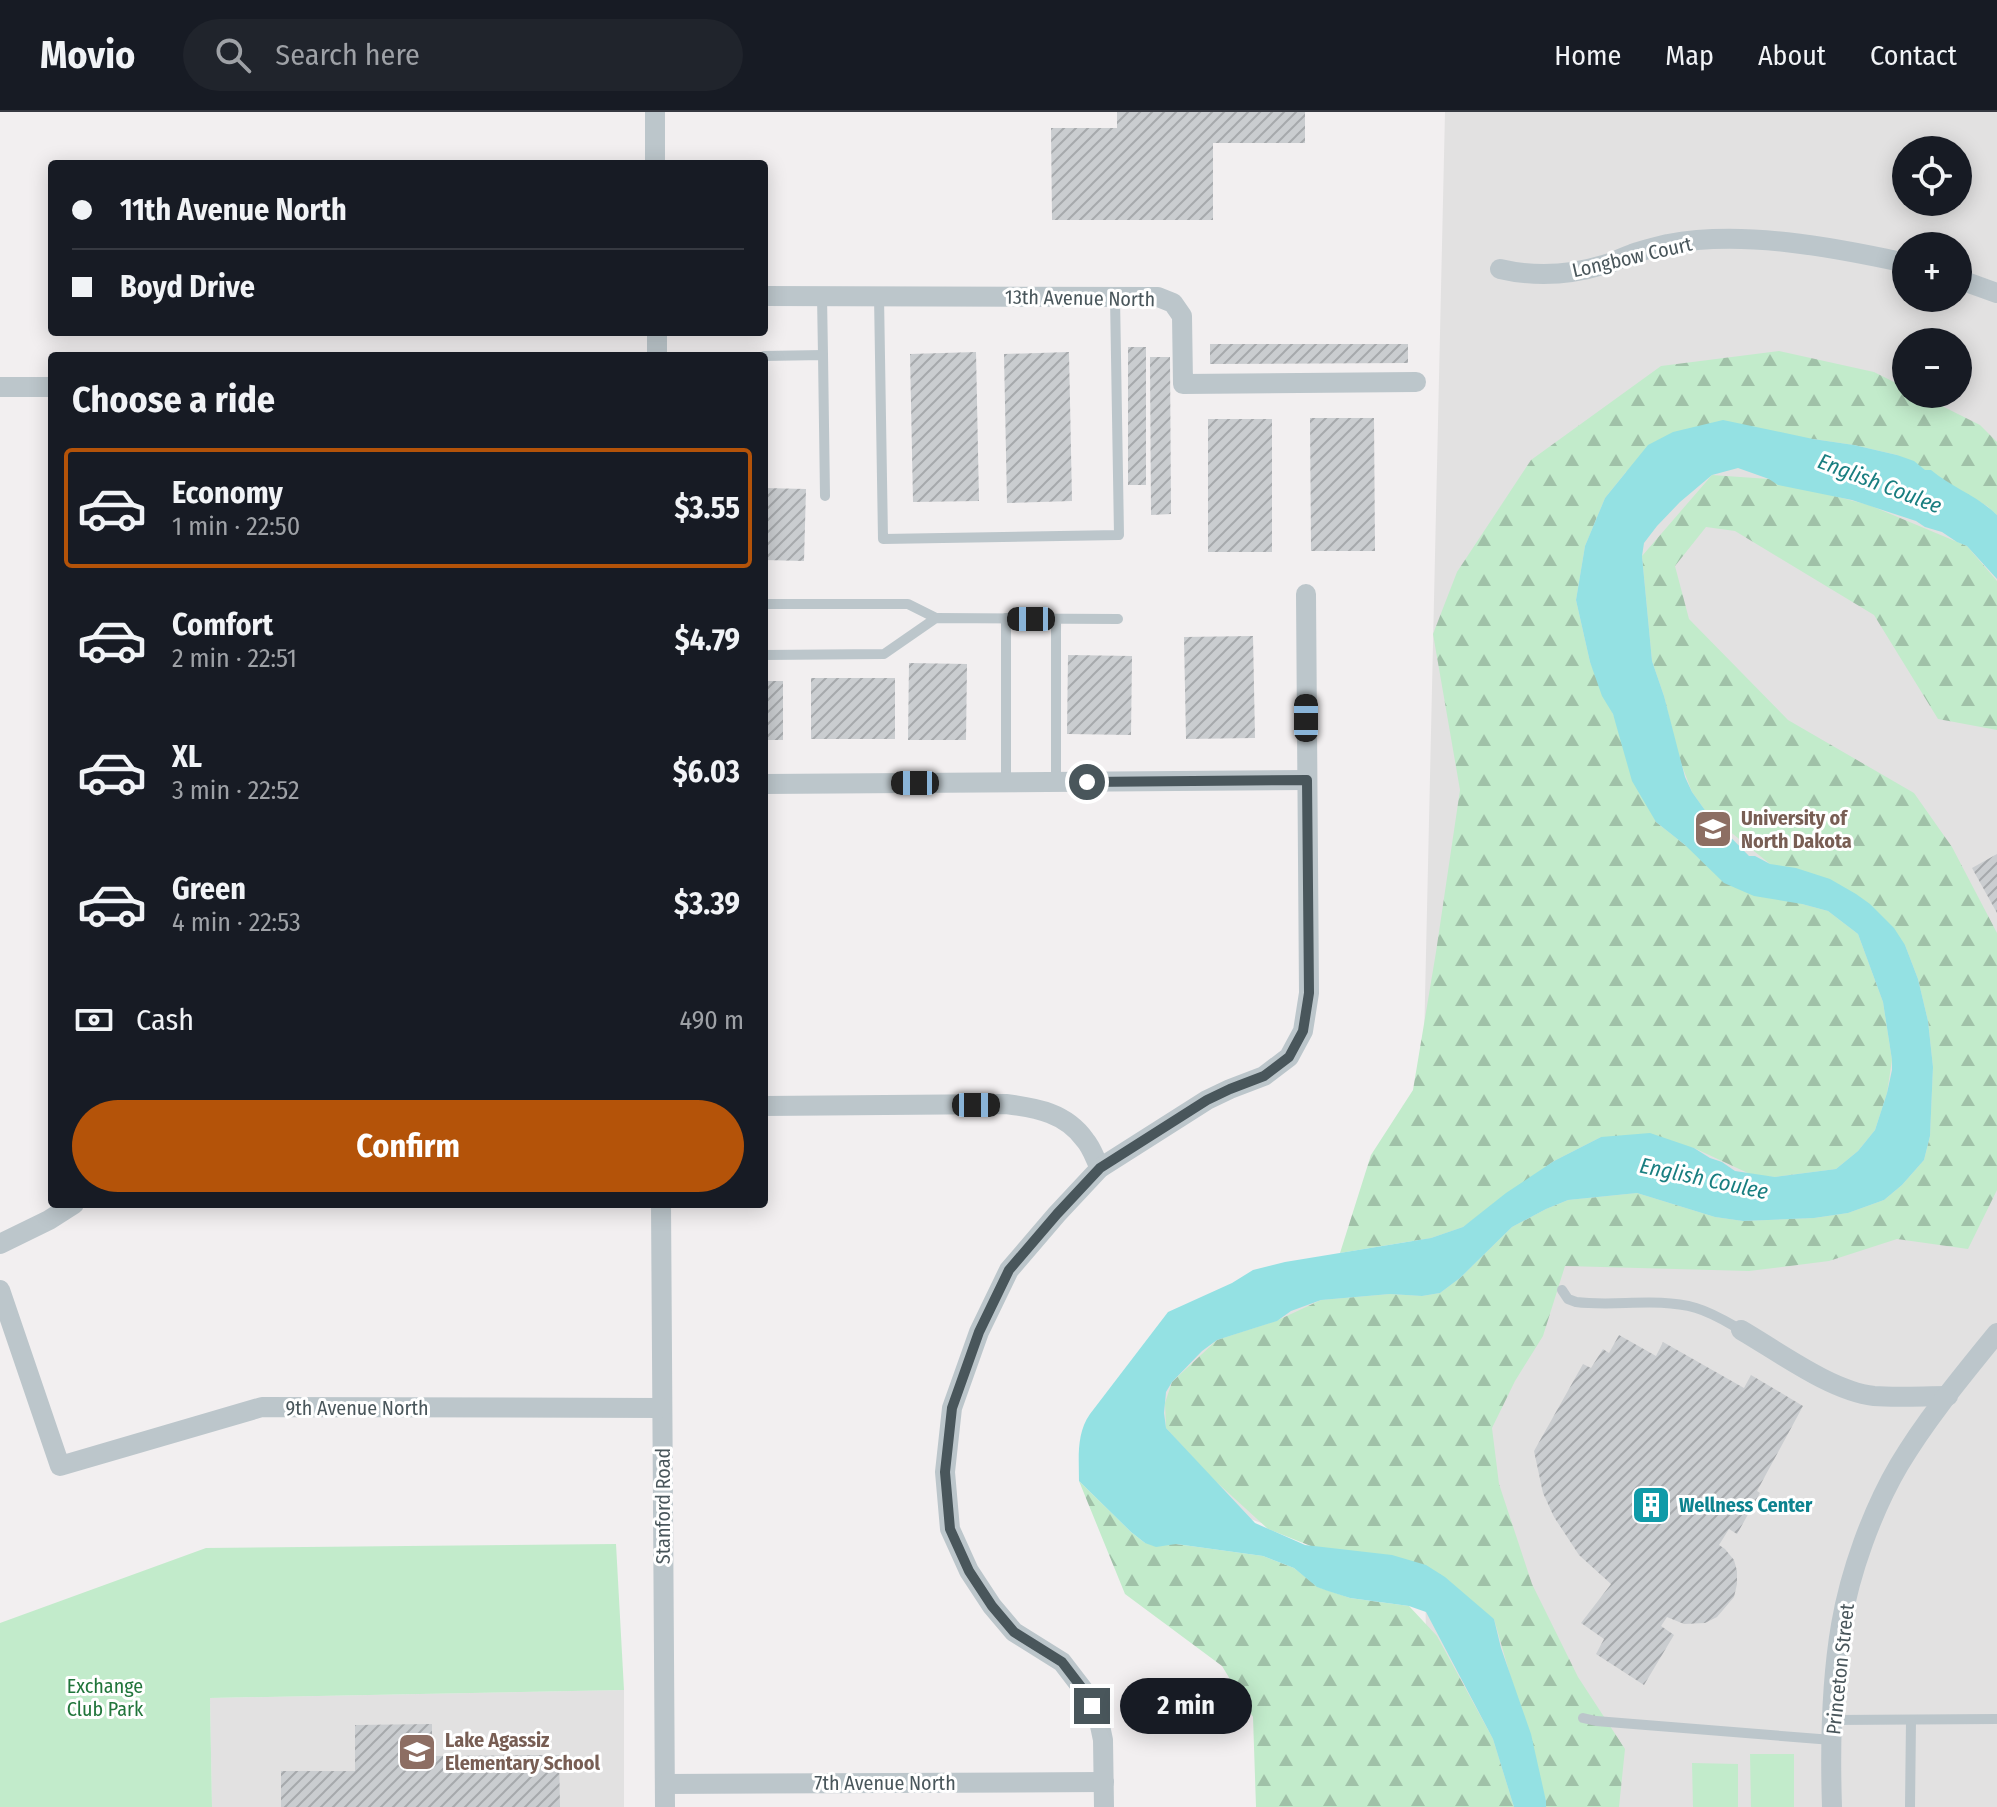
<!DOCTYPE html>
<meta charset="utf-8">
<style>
body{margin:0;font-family:"Fira Sans Condensed",sans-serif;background:#20242c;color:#f1f3f6;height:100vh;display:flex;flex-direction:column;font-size:30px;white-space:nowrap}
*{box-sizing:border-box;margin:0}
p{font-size:26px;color:#9ea1a6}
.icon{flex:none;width:44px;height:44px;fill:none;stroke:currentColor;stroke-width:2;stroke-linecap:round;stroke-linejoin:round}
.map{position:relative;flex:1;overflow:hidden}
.sheet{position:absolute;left:48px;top:240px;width:720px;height:856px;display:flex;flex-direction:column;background:#171b24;border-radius:8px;box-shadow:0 4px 20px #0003}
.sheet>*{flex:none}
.banner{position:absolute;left:48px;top:48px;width:720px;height:176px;border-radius:8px;box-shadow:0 4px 20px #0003;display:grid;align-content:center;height:176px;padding:0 24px;background:#171b24}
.buttons{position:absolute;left:1892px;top:24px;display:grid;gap:16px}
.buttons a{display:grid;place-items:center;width:80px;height:80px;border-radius:50%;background:#171b24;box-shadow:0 4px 20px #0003;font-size:40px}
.end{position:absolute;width:36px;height:36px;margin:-18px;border:10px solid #49565b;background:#fff;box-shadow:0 0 0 4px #fff}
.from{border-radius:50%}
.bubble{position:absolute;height:56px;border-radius:28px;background:#171b24;box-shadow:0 4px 20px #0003;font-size:26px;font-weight:700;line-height:56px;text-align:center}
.car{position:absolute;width:24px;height:48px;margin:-24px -12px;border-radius:10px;box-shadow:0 0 6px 2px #0007;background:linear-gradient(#222 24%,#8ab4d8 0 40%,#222 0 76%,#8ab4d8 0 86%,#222 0)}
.banner b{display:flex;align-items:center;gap:28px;height:76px;font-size:30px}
.banner b+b{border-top:2px solid #363941}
.banner i{width:20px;height:20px;background:#f1f3f6}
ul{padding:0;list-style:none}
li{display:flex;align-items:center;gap:24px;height:120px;margin:0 16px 12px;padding:0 8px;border:4px solid transparent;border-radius:8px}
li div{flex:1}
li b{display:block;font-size:30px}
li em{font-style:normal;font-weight:700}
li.on{border-color:#b45309}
li>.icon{width:72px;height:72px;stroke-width:1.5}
h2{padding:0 24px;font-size:36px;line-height:96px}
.pay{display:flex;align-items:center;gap:20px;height:88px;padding:0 24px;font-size:30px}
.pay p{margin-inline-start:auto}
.action{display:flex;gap:16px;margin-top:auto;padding:16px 24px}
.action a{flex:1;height:92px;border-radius:48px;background:#b45309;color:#fff;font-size:32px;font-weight:700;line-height:92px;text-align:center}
header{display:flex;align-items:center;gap:48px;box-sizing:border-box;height:112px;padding:0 40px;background:#171b24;border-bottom:2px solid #363941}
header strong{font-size:38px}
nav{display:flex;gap:44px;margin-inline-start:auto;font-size:28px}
.search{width:560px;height:72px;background:#20242c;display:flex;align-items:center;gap:20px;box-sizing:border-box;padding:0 28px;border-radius:44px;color:#9ea1a6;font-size:30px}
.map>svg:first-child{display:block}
.education{fill:#e2e1e1;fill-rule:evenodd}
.green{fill:#c2ebcb}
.forest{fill:url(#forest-firs)}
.water{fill:#94e1e3}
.building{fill:url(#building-hatch)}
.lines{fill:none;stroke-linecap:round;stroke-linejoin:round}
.service{stroke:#bcc6cb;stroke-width:10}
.minor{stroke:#bcc6cb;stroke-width:20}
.route{stroke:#49565b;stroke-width:10}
.labels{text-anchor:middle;stroke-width:6;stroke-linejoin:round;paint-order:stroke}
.street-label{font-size:20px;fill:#49565b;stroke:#fff}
.education-label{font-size:20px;font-weight:bold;fill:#785e54;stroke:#fff;text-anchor:start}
.culture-label{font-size:20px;font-weight:bold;fill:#0d838f;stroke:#fff;text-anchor:start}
.park-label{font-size:20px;fill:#21753b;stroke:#fff}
.water-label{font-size:22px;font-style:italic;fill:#197e80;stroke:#fff}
</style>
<header>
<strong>Movio</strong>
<div class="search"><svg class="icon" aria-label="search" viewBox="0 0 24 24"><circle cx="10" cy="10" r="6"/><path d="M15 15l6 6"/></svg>Search here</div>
<nav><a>Home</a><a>Map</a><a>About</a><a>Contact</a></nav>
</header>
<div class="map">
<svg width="1997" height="1695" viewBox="0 0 1997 1695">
<defs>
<pattern id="forest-firs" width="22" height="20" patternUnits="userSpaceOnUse" patternTransform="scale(2)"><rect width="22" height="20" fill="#c2ebcb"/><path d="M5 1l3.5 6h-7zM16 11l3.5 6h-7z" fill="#a0c1a8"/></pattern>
<pattern id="building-hatch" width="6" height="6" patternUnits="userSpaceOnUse" patternTransform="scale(2)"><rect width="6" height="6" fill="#cacdd0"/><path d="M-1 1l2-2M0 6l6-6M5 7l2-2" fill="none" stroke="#a6a9ac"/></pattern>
</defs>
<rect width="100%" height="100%" fill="#f2eff0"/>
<g class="education">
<path d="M1445 0H1997V1695H1429L1425 1468 1210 1393 1148 1360 1174 1239 1419 1152ZM1906 38H1958V90H1906ZM1906 134H1958V186H1906ZM1906 230H1958V282H1906Z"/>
<path d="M624 1578V1695H212L210 1586Z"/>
</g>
<g class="green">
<path d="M616 1432 624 1578 210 1586 212 1695H0V1511L206 1436Z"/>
<path d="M1750 1642H1794V1695H1751Z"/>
<path d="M1692 1651 1738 1652V1695H1693Z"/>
</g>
<g class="forest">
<path d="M1779 239 1874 260 1906 276V282H1918L1980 313 1997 330V403L1987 394 1897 343 1854 333 1813 327 1626 360 1605 386 1585 434 1576 488 1590 550 1613 602 1656 710 1685 733 1802 792 1828 799 1858 822 1883 890 1892 948 1887 981 1875 1018 1858 1039 1836 1057 1775 1065 1752 1063 1694 1036 1601 1025 1554 1049 1463 1115 1431 1126 1340 1141 1371 1043 1413 978 1436 840 1460 678 1433 522 1457 460 1531 348 1661 254Z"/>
<path d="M1712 363 1769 367 1869 393 1967 434 1997 469V618L1938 607 1874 503 1735 419 1706 415 1675 454 1689 507 1788 608 1914 681 1952 735 1997 821V1078L1968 1137 1897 1127 1829 1149 1749 1159 1565 1154 1543 1224 1515 1269 1492 1316 1499 1372 1532 1472 1578 1565 1625 1637 1619 1695H1546V1689L1494 1507 1268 1417 1211 1365 1166 1316 1165 1291 1172 1270 1217 1228 1276 1209 1321 1188 1390 1182 1422 1184 1440 1181 1460 1166 1512 1115 1546 1097 1568 1088 1637 1081 1715 1105 1743 1109 1814 1106 1848 1101 1884 1088 1902 1073 1924 1048 1930 1024 1933 955 1928 909 1918 867 1905 833 1770 752 1707 701 1692 680 1679 646 1664 584 1652 549 1642 444Z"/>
<path d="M1079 1369 1131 1420 1145 1431 1176 1432 1263 1444 1294 1456 1318 1475 1350 1486 1409 1494 1437 1524 1493 1627 1514 1695H1256L1253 1605 1222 1554 1125 1482Z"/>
</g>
<path class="water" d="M1723 308 1813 327 1854 333 1897 343 1914 349 1925 358H1931C1951 375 1978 384 1997 403V467L1967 434 1957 430 1942 420 1925 415 1916 409 1852 388 1778 373 1769 367 1738 356 1712 363 1680 390 1657 414 1644 431 1642 444 1652 549 1664 584 1685 665 1692 680 1707 701 1749 744H1755L1770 752 1796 756 1830 767 1856 782 1870 792 1894 816 1905 833 1918 867 1928 909 1933 955 1930 1024 1924 1048 1902 1073 1884 1088 1848 1101 1814 1106 1743 1109 1715 1105 1637 1081 1568 1088 1546 1097 1512 1115 1460 1166 1440 1181 1422 1184 1390 1182 1321 1188 1291 1199 1277 1209 1217 1228 1202 1239 1172 1270 1166 1280 1164 1301 1166 1316 1255 1411 1305 1433 1392 1443 1426 1453 1445 1465 1494 1507 1501 1536 1531 1622 1546 1689V1695H1514L1493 1627 1426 1500 1409 1494 1350 1486 1328 1479 1317 1475 1294 1456 1263 1444 1176 1432 1156 1435 1145 1431 1131 1420 1079 1369C1079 1346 1076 1322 1090 1302L1168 1200 1232 1171 1253 1158 1285 1150 1431 1126 1463 1115 1506 1081 1554 1049 1601 1025 1650 1021 1694 1036 1710 1046 1722 1050 1735 1059 1775 1065 1836 1057 1858 1039 1875 1018 1887 981 1892 958V948L1883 890 1858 822 1828 799 1802 792 1754 784 1724 771 1685 733 1656 710 1632 669 1613 602 1602 584 1590 550 1576 488 1585 434 1605 386 1648 333 1673 320Z"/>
<g class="building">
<path d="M1117 0H1305V31H1213V108H1052L1051 16H1117Z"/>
<path d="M1210 232H1408V251L1210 252Z"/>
<rect x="1128" y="235" width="18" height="138"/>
<path d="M976 240 979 389 913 390 910 242Z"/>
<path d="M1069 240 1072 389 1007 391 1004 242Z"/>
<path d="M1150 245H1170L1171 402 1151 403Z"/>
<path d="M1310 306H1374L1375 439H1311Z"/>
<rect x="1208" y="307" width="64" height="133"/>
<path d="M764 376 806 377 804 449 764 448Z"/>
<path d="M1253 524 1255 626 1186 627 1184 525Z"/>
<path d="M1068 543 1132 544 1131 623 1067 622Z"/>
<path d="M909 551 967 552 966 628H908Z"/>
<rect x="811" y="566" width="84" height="61"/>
<rect x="764" y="569" width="19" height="59"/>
<path d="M1997 742V801L1972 756Z"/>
<path d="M1619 1223 1656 1244 1663 1230 1744 1276 1751 1263 1803 1294 1757 1379 1760 1381 1737 1422 1729 1417 1719 1433 1725 1437 1734 1448 1737 1459V1472L1734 1485 1717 1505 1705 1511 1684 1512 1667 1505 1661 1514 1674 1523 1644 1573 1596 1542 1604 1527 1581 1511 1611 1472 1579 1443 1554 1405 1543 1381 1534 1339 1583 1252 1591 1256 1603 1237 1609 1241Z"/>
<path d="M432 1612V1644L559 1643 560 1695H281V1659H355V1613Z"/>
</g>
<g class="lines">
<g class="service">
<path d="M822 184 823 243"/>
<path d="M879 184 883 427 1119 423 1115 185"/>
<path d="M764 244 823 243 825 384"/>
<path d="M764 492H908L936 506"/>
<path d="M1006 506V670"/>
<path d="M764 543 884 542 936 506 1118 507"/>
<path d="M1056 670V507"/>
<path d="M1562 1178 1568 1187 1576 1190C1615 1195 1657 1185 1696 1196 1713 1201 1727 1210 1741 1218"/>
<path d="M1583 1606 1596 1609 1832 1628"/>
<path d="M1833 1608 1997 1607"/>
<path d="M1910 1695 1911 1608"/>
</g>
<g class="minor">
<path d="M655 0V52"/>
<path d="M1500 157C1534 165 1570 163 1603 153 1613 151 1622 145 1632 142 1643 138 1656 135 1668 132 1743 118 1832 135 1906 151"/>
<path d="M1958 167 1997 181"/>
<path d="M764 184 1158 185 1173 191 1182 204 1183 272 1416 270"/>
<path d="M657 220V244"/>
<path d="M0 275H52"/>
<path d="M764 672 1307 668"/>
<path d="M764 994 1006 992C1037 996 1066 1001 1085 1028 1092 1036 1095 1047 1100 1056"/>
<path d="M661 1092 665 1695"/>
<path d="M0 1132 49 1108 74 1092"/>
<path d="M0 1178 60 1354 262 1295 662 1296"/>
<path d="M1741 1218C1779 1240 1831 1279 1874 1284 1898 1286 1924 1284 1948 1284"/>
<path d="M665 1672 1104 1670"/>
<path d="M1104 1695 1103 1628 1099 1609 1085 1580 1062 1550 1014 1520 992 1494 969 1459 950 1417 945 1360 952 1296 979 1220 1009 1158 1057 1102 1100 1056 1207 988 1230 977 1264 964 1289 945 1303 919 1309 881 1306 482"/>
<path d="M1832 1695C1830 1635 1831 1572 1841 1513 1850 1460 1872 1399 1899 1353 1927 1306 1963 1263 1997 1221"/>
</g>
</g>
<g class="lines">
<path class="route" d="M1087 670 1307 668 1309 881 1303 919 1289 945 1264 964 1230 977 1207 988 1100 1056 1057 1102 1009 1158 979 1220 952 1296 945 1360 950 1417 969 1459 992 1494 1014 1520 1062 1550 1085 1580 1092 1594"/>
</g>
<defs>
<g id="university-square" transform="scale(2)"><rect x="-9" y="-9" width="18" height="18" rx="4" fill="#8d6e63" stroke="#fff"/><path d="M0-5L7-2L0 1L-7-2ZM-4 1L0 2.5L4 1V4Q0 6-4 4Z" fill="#fff"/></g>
<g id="building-square" transform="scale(2)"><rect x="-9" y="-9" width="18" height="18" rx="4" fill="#0f9aa8" stroke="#fff"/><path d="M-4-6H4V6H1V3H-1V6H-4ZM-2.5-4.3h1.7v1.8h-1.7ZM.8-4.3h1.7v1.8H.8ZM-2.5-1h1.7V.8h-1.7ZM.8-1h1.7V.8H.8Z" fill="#fff"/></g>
<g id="school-square" transform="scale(2)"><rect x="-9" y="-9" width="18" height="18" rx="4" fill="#8d6e63" stroke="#fff"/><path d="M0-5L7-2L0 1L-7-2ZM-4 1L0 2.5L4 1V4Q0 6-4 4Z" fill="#fff"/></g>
</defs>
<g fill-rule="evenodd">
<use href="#university-square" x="1713" y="717"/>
<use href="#building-square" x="1651" y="1393"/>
<use href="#school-square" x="417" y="1640"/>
</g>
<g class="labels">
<g class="street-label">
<text transform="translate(1632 145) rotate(-13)" y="7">Longbow Court</text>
<text transform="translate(1080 186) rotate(1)" y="7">13th Avenue North</text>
<text x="357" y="1303">9th Avenue North</text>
<text transform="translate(663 1394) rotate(-90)" y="7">Stanford Road</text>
<text transform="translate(1840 1557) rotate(-84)" y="7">Princeton Street</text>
<text x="885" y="1678">7th Avenue North</text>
</g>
<g class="education-label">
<text x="1741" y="713">University of<tspan x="1741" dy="23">North Dakota</tspan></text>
<text x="445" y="1635">Lake Agassiz<tspan x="445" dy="23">Elementary School</tspan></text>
</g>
<g class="culture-label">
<text x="1679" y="1400">Wellness Center</text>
</g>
<g class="park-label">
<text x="105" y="1581">Exchange<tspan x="105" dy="23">Club Park</tspan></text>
</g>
<g class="water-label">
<text transform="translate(1880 371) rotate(21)" y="8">English Coulee</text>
<text transform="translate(1704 1066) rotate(12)" y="8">English Coulee</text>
</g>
</g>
</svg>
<div class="buttons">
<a><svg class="icon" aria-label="locate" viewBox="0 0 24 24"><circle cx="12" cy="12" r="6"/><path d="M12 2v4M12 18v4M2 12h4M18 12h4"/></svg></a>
<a>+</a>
<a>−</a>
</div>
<i class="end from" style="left:1087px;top:670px"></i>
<i class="end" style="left:1092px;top:1594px"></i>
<div class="bubble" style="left:1120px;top:1566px;width:132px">2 min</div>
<i class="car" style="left:1031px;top:507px;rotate:270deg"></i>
<i class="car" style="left:1306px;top:606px;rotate:0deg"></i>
<i class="car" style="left:915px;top:671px;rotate:270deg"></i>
<i class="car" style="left:976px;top:993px;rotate:90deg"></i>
<div class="banner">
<b><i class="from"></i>11th Avenue North</b>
<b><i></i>Boyd Drive</b>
</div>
<section class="sheet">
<h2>Choose a ride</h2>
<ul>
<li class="on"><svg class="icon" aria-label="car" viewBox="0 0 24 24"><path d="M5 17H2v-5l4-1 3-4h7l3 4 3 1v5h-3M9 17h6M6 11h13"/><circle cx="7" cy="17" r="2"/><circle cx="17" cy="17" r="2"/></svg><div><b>Economy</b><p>1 min · 22:50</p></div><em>$3.55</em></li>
<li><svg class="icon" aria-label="car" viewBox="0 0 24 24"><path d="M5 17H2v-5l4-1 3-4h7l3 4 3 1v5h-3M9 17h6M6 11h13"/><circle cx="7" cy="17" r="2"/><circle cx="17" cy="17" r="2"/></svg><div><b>Comfort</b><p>2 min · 22:51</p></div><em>$4.79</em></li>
<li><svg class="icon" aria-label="car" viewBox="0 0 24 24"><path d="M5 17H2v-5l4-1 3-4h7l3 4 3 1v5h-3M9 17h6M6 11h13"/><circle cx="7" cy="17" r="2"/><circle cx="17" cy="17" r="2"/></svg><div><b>XL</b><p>3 min · 22:52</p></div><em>$6.03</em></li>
<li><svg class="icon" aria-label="car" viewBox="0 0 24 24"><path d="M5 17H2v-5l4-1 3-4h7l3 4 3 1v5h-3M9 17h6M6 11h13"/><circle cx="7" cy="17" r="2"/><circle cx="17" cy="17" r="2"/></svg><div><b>Green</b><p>4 min · 22:53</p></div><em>$3.39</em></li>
</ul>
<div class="pay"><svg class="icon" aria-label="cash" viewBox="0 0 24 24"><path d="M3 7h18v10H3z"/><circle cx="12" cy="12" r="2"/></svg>Cash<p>490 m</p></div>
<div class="action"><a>Confirm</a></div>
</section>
</div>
